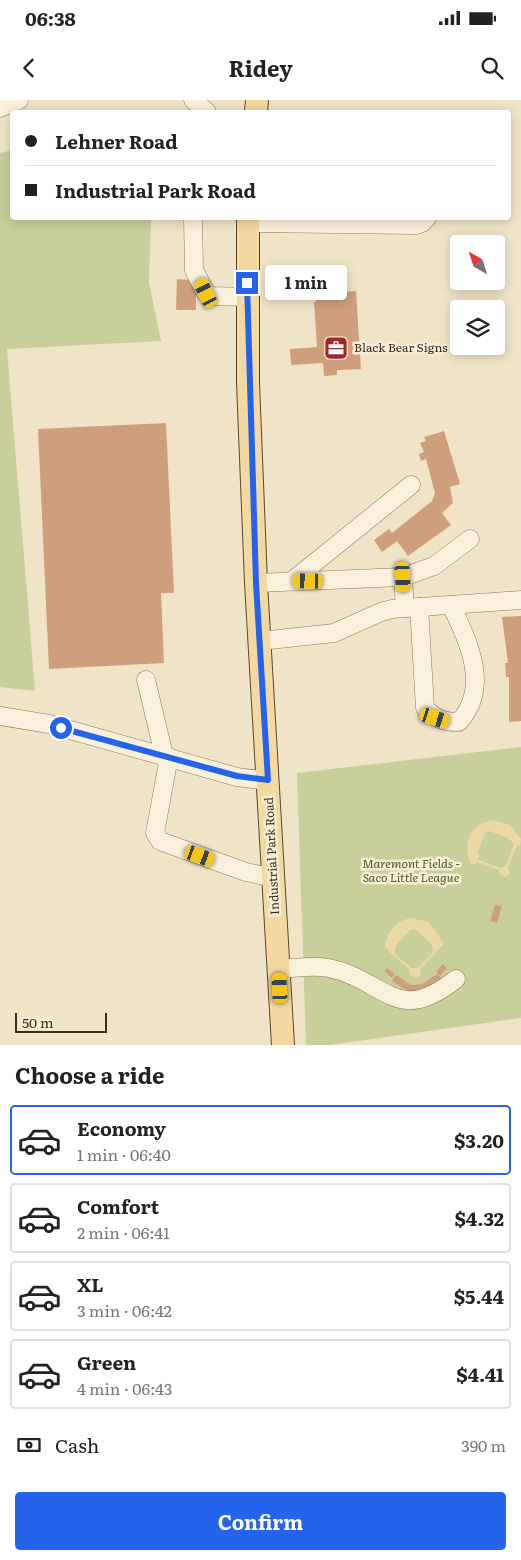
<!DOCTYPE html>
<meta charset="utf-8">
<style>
body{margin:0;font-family:Literata,serif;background:#f2f2f2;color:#222;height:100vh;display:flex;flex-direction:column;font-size:19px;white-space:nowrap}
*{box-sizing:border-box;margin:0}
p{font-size:16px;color:#767676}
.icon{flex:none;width:28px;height:28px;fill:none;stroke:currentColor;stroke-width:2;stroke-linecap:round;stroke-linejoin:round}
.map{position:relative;height:945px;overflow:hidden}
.side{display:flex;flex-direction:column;background:#fff;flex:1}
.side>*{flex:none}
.top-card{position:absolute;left:10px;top:10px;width:501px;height:110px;border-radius:5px;box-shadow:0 2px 12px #0003;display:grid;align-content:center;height:110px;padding:0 15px;background:#fff}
.needle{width:32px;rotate:321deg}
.controls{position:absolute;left:450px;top:135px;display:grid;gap:10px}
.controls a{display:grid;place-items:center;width:55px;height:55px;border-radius:5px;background:#fff;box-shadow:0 2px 12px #0003;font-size:25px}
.scale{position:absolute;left:15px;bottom:12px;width:92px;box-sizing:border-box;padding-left:5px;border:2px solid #3d2e20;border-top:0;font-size:14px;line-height:18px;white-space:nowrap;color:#3d2e20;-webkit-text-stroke:4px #f7eed8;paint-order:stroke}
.end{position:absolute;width:22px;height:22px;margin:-11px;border:6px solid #2563eb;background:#fff;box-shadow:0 0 0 2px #fff}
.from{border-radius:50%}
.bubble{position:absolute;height:35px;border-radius:5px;background:#fff;box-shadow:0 2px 12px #0003;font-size:16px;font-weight:700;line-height:35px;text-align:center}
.car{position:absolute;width:15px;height:30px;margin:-15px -8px;border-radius:6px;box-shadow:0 0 4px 1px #0007;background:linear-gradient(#f5c518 24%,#345 0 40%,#f5c518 0 76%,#345 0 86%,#f5c518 0)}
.top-card b{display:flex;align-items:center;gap:18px;height:48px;font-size:19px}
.top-card b+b{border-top:1px solid #e0e0e0}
.top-card i{width:12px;height:12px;background:#222}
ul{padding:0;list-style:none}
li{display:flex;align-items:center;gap:15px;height:70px;margin:0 10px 8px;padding:0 5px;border:2px solid #e0e0e0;border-radius:5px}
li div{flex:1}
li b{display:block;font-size:19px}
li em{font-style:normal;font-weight:700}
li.on{border-color:#2563eb}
li>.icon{width:45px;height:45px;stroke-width:1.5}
h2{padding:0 15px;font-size:22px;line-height:60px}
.pay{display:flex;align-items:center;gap:12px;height:55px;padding:0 15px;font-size:19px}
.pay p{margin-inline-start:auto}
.cta{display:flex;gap:10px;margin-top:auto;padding:10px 15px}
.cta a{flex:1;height:58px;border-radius:5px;background:#2563eb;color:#fff;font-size:20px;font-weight:700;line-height:58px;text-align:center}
.status{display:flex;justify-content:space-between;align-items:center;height:35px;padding:0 25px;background:#fff;direction:ltr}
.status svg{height:14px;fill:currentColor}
header{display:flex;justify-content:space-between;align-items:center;height:65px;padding:0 15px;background:#fff;font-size:22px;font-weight:700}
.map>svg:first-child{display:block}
.green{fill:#c9cf9b}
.sand{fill:#ecd9a5;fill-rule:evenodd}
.building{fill:#cf9f7d}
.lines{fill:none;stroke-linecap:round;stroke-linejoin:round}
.minor-casing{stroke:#8d765c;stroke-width:19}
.major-casing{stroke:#5b4430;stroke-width:24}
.minor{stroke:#faf1dc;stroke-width:18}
.major{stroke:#f3d9a0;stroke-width:22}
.route{stroke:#2563eb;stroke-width:6}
.labels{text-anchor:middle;stroke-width:5;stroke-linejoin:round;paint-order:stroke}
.poi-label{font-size:12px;fill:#3d2e20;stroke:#f7eed8;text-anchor:start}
.street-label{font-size:12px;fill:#3d2e20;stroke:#f7eed8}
.park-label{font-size:12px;font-style:italic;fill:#4d5a26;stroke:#f7eed8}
</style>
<div class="status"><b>06:38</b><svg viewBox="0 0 49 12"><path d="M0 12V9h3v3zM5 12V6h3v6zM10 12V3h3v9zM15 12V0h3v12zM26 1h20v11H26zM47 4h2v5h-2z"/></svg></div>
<header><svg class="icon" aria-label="back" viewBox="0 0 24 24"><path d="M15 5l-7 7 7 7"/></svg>Ridey<svg class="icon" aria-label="search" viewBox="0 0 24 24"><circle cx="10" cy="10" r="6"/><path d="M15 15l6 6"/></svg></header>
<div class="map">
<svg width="521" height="945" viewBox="0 0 521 945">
<rect width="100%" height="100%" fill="#f0e4c8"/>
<g class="green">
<path d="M12 50V118H151L149 182 161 241 7 249 35 591 0 587V53Z"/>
<path d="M521 647V918L330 945H306L297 673Z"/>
</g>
<g class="sand">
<path d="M493 720 510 725 521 739 520 746 517 745 508 767 510 773 506 777 500 774 499 770 477 762 475 765 471 764C461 744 471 724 493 720ZM489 731 508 738 514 744 506 766 500 768 478 760 480 755 477 753 485 733Z"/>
<path d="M411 818 429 822 444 844 420 869 421 874 417 878 410 875V870L385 848C386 832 395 821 411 818ZM415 829 432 845 433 852 418 868H411L395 854V847L410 830Z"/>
</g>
<g class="building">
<path d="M177 179 196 180V210H176Z"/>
<path d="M356 191 361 269 337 270V275L324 276 323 263 291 265 290 249 317 247 314 202H316L315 194Z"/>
<path d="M166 323 174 493H161L164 563 49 569 38 329Z"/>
<path d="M444 331 460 384 450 387 453 403 442 413 451 425 408 456 397 441 382 452 374 440 389 429 392 433 432 401 435 393 426 359 421 361 419 354 424 352 420 343 426 341 424 337Z"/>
<path d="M521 516V621L509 622V577H506L505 563H508L502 517Z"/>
<path d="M495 805 502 806 497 823 490 821Z"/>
<path d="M443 864 447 868 440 876 436 872Z"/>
<path d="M387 868 395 874 392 878 384 871Z"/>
<path d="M437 874 441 878 425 890 409 892 392 881 396 875 411 885 422 884Z"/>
</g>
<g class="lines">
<g class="minor-casing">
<g id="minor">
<path d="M193 0 207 12"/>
<path d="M0 8 19 0"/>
<path d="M193 118 194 170 206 193 210 196 247 197"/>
<path d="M248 123 417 125 422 123 427 118"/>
<path d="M403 477 405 508"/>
<path d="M292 481 411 385"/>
<path d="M256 483 403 477 434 466 470 439"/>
<path d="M419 507 425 608C436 619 443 622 459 622 491 587 468 541 451 505"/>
<path d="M260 541 334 533 381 512 392 509 521 500"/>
<path d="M146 580 164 655"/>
<path d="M0 616 49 624 237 677 268 681"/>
<path d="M169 657 155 733 160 741 246 772 274 778"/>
<path d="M279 869C296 868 312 865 329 868 386 880 396 927 456 879"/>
</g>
</g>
<g class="major-casing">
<g id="major">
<path d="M256 12 257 0"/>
<path d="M248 118V283L256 483 283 945"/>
</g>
</g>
<use href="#minor" class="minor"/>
<use href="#major" class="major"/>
</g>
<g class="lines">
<path class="route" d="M61 628 237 676 268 680 256 483 247 183"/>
</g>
<defs>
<g id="office-square" transform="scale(1.25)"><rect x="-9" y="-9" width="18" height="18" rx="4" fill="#9e2a2b" stroke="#f7eed8"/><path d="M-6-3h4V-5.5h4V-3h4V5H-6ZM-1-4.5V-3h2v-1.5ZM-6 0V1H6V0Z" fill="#fff"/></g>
</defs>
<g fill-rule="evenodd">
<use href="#office-square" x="336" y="248"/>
</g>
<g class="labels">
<g class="poi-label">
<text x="354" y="252">Black Bear Signs</text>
</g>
<g class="street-label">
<text transform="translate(272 756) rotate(-93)" y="4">Industrial Park Road</text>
</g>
<g class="park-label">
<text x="411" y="768">Maremont Fields -<tspan x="411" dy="14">Saco Little League</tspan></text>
</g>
</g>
</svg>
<div class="controls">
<a><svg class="needle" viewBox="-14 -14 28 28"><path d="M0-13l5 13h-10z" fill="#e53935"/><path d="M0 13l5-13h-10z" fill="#767676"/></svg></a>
<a><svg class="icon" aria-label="layers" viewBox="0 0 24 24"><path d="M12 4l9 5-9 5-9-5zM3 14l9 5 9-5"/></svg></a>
</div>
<div class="scale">50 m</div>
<i class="end from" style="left:61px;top:628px"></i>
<i class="end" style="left:247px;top:183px"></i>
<div class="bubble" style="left:265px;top:165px;width:82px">1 min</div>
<i class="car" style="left:206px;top:193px;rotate:334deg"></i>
<i class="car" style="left:403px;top:477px;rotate:177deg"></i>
<i class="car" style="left:308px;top:481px;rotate:271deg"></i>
<i class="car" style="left:435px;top:618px;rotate:108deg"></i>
<i class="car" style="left:200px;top:756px;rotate:110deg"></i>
<i class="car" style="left:280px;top:888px;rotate:357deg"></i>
<div class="top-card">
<b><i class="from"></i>Lehner Road</b>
<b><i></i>Industrial Park Road</b>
</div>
</div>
<section class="side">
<h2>Choose a ride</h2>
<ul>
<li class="on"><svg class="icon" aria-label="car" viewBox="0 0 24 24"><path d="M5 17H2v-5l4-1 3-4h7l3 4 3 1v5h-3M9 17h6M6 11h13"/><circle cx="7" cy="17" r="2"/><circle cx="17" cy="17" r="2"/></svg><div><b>Economy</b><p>1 min · 06:40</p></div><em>$3.20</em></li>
<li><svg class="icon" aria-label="car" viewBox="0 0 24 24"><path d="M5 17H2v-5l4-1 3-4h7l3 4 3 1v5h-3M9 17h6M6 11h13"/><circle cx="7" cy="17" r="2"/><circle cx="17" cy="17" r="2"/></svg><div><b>Comfort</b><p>2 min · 06:41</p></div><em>$4.32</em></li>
<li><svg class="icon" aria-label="car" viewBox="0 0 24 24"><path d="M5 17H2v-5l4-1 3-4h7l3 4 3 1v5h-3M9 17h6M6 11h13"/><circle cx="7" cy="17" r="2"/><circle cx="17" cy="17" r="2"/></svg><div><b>XL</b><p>3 min · 06:42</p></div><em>$5.44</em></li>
<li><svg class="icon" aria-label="car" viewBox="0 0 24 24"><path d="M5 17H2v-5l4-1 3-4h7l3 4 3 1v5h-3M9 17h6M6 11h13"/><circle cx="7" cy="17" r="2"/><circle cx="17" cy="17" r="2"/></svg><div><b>Green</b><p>4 min · 06:43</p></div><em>$4.41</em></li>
</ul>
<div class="pay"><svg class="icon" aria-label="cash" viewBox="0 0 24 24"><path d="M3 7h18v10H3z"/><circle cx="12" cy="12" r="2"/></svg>Cash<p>390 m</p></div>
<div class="cta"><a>Confirm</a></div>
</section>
